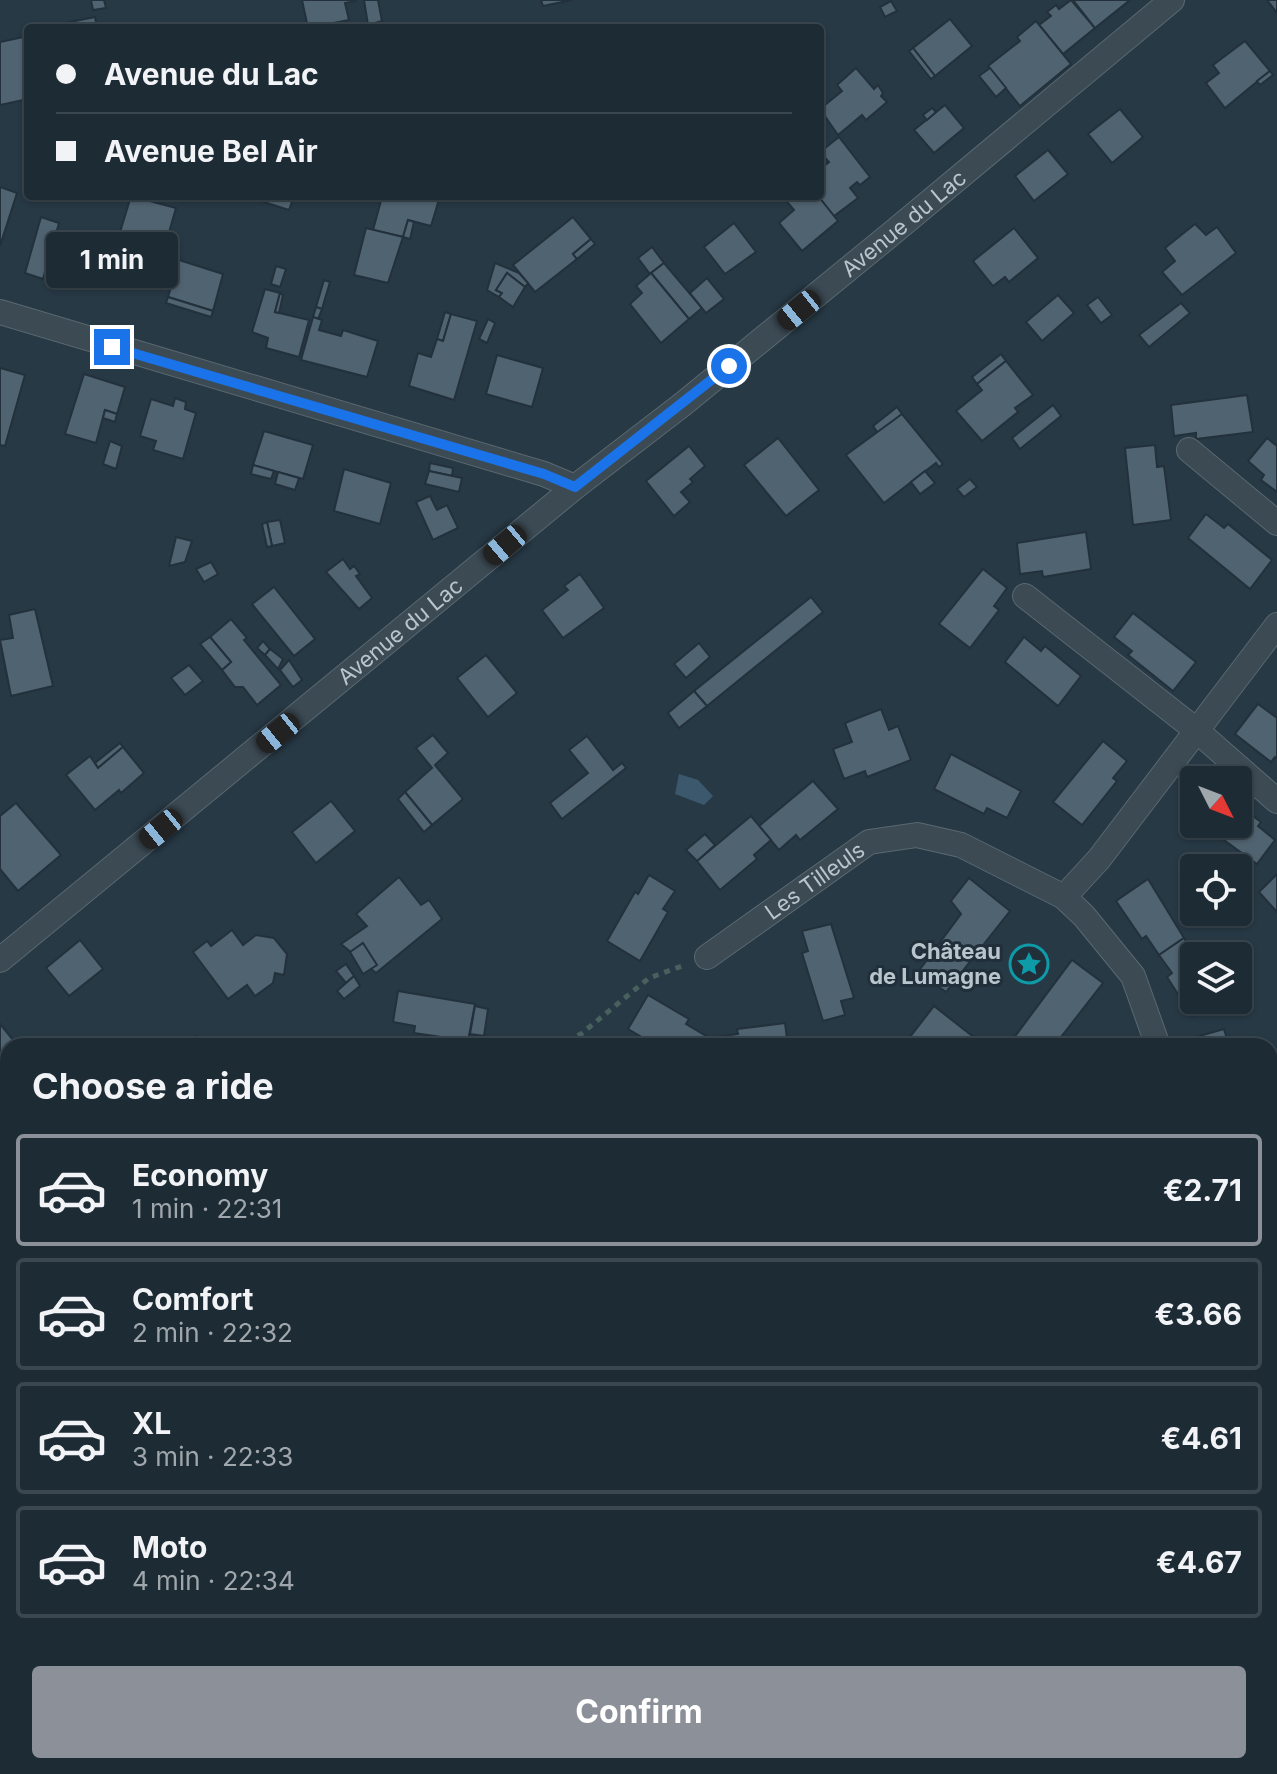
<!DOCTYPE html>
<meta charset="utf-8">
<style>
body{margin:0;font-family:Inter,sans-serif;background:#2a3740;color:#f1f3f6;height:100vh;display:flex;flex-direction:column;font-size:30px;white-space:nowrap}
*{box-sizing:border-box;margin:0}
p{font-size:26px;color:#a0a7ac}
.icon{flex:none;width:44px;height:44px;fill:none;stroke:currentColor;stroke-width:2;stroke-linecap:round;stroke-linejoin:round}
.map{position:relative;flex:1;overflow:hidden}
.details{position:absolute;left:0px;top:1038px;width:1278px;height:736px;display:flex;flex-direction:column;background:#1d2b34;border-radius:24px 24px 0 0;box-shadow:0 2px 6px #0004,0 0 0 2px #3b474f}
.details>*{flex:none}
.hud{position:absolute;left:24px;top:24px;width:800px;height:176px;border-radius:8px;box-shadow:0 2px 6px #0004,0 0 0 2px #3b474f;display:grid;align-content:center;height:176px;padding:0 32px;background:#1d2b34}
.needle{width:52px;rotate:132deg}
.controls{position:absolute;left:1180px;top:766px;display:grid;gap:16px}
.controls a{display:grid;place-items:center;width:72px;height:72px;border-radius:8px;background:#1d2b34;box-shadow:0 2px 6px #0004,0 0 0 2px #3b474f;font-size:40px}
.end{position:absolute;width:36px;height:36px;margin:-18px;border:10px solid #1a73e8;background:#fff;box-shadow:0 0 0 4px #fff}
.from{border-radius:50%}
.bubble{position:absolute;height:56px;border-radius:8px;background:#1d2b34;box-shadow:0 2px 6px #0004,0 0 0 2px #3b474f;font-size:26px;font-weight:700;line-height:56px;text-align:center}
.car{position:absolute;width:24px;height:48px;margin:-24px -12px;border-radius:10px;box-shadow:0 0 6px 2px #0007;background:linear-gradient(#222 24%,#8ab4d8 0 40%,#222 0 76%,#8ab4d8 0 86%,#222 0)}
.hud b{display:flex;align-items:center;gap:28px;height:76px;font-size:30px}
.hud b+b{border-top:2px solid #3b474f}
.hud i{width:20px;height:20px;background:#f1f3f6}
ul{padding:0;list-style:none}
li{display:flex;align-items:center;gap:24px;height:112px;margin:0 16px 12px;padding:0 16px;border:4px solid #3b474f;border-radius:8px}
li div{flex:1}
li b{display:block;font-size:30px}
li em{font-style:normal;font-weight:700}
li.active{border-color:#8c9099}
li>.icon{width:72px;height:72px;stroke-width:1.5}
h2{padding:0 32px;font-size:36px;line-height:96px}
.primary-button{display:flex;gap:16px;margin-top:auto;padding:16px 32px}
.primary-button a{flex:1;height:92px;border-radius:8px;background:#8c9099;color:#fff;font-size:32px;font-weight:700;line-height:92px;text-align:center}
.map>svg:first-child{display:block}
.water{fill:#3b586c}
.building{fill:#506370;stroke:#22313c;stroke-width:2}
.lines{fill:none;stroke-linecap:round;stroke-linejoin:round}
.minor-casing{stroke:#5a6871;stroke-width:26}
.path{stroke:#48615f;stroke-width:5;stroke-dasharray:6 6;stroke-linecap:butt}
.minor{stroke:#3c4a54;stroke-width:24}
.route{stroke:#1a73e8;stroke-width:10}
.labels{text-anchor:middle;stroke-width:6;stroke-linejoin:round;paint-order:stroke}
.street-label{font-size:22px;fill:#b9c5cd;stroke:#202f3a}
.poi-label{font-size:22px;font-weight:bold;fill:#b9c5cd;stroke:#202f3a;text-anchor:end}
</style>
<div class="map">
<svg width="1277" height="1774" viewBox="0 0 1277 1774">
<rect width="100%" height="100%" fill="#273945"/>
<g class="water">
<path d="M679 774 698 780 713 796 704 805 675 794Z"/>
<path d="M1099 1766H1122L1139 1771 1138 1774H1097Z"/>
</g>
<g class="building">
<path d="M91 0H104L106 8 93 10Z"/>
<path d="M302 0H356V1L345 3 349 20 308 28Z"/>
<path d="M364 0H378L382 21 368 25Z"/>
<path d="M541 0H572L543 6Z"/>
<path d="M1071 0 1095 28 1063 54 1039 25 1051 16 1047 12 1056 5 1059 9Z"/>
<path d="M1073 0H1130L1095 28Z"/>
<path d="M1267 0H1277V13Z"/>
<path d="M891 1 897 11 885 17 880 7Z"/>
<path d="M95 17 97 28H60V24Z"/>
<path d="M950 19 972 46 935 76 913 48Z"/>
<path d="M1036 21 1071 64 1020 106 988 66 1020 41 1017 37Z"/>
<path d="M28 36V99L0 105V42Z"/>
<path d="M1245 41 1270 71 1225 108 1206 83 1219 73 1213 65Z"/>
<path d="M913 48 935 76 931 79 909 51Z"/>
<path d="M856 68 874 89 878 85 883 93 881 96 887 102 866 120 862 115 838 135 820 109 842 91 837 85Z"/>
<path d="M990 68 1006 88 996 97 979 76Z"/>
<path d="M1270 71 1273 75 1260 85 1257 81Z"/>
<path d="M945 105 964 128 934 153 914 130Z"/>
<path d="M932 108 936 112 927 120 923 115Z"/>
<path d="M1120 109 1143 137 1112 163 1088 134Z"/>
<path d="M839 137 870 177 860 185 857 182 850 188 858 198 834 216 818 196 820 169 829 162 820 152Z"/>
<path d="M1048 150 1068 174 1034 201 1015 176Z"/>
<path d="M0 187 17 193 0 246Z"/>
<path d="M131 196 176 208 158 271 129 262 133 247 117 242Z"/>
<path d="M245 196H294L289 210Z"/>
<path d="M402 196H440L431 226 408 220 403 237 373 230 382 197 401 201Z"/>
<path d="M782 196H818L838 221 802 251 779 223 794 210Z"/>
<path d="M41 217 59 223 43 279 25 273Z"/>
<path d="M573 217 591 239 573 254 577 259 535 292 513 265Z"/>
<path d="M408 220 414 222 410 239 403 237Z"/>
<path d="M734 223 756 252 725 274 704 247Z"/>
<path d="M1195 224 1206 235 1217 227 1236 253 1182 295 1162 272 1175 261 1165 248Z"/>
<path d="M366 228 403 237 388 283 354 275Z"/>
<path d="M1014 228 1038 258 1009 282 1005 277 993 286 973 261Z"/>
<path d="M591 239 595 244 577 259 573 254Z"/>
<path d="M56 241 79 246 68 288 48 283Z"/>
<path d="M652 247 664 263 650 274 638 258Z"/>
<path d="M179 260 223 274 213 311 168 297Z"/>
<path d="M495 263 519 273 528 283 525 287 507 273 496 290 502 293 499 297 487 290Z"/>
<path d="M664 263 702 308 689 319 651 273Z"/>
<path d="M276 266 286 269 280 287 271 284Z"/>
<path d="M507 273 525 287 513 307 499 297 502 293 496 290Z"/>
<path d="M651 273 689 319 661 343 630 304 642 293 636 286Z"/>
<path d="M707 278 724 299 706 313 690 293Z"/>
<path d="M324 280 330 282 322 309 316 307Z"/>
<path d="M265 289 280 293 275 312 309 320 299 357 266 348 268 338 252 332Z"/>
<path d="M280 293 283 295 279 313 275 312Z"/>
<path d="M1058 295 1074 313 1042 341 1026 322Z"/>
<path d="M168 297 213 311 211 317 166 303Z"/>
<path d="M1098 297 1112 315 1101 323 1087 305Z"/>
<path d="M1181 303 1190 313 1149 347 1139 335Z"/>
<path d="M316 307 322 309 318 319 313 317Z"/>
<path d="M445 312 451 314 443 341 437 339Z"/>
<path d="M451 314 477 321 454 400 409 386 418 353 431 357 437 339 443 341Z"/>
<path d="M313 317 322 320 319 330 341 336 343 330 378 341 367 377 301 360Z"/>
<path d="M488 319 495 323 487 343 479 339Z"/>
<path d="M1001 354 1006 361 977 384 972 377Z"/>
<path d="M497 355 543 368 532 407 486 394Z"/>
<path d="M1006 361 1033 395 1015 408 1018 412 982 441 956 411 982 390 977 384Z"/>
<path d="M0 368 25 375 5 446 0 445Z"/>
<path d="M84 374 125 387 117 414 105 410 96 443 65 434Z"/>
<path d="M1247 395 1253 432 1196 439V433L1174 436 1171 405Z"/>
<path d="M175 398 186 402 185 409 196 413 183 459 153 450 156 441 140 436 151 399 173 406Z"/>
<path d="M1053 405 1061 416 1020 449 1012 438Z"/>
<path d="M897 407 902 414 878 433 873 426Z"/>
<path d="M105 410 117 414 115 422 103 418Z"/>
<path d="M902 414 943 464 939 467 936 463 884 503 846 455Z"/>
<path d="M264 431 313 445 303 479 253 465Z"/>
<path d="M778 438 819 490 786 516 744 465Z"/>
<path d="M1267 438 1277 446V492L1261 480 1264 475 1248 461Z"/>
<path d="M110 441 122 446 116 469 103 464Z"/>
<path d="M1155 445 1157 467 1164 466 1171 520 1133 525 1125 448Z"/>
<path d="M689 446 705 466 690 479 693 482 681 492 690 502 674 516 646 481Z"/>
<path d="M430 463 453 468 452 476 429 471Z"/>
<path d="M253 465 274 471 271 479 251 474Z"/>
<path d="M344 469 391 483 380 524 334 511Z"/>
<path d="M429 471 462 478 459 492 425 484Z"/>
<path d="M925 471 935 483 920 494 911 482Z"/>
<path d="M278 472 299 478 295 490 275 484Z"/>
<path d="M970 479 977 487 964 497 957 489Z"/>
<path d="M430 496 437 510 447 505 458 528 433 540 416 502Z"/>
<path d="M1206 514 1224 528 1228 524 1272 560 1250 589 1188 538Z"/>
<path d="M280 520 285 543 272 546 267 522Z"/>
<path d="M267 522 272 546 267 547 262 524Z"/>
<path d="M1086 532 1091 569 1043 577 1042 571 1020 574 1017 543Z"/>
<path d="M176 537 192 541 185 562 169 566Z"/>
<path d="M343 559 350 569 354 566 360 574 356 576 372 598 359 609 326 572Z"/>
<path d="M211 562 218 574 204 582 196 569Z"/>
<path d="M983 569 1007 588 994 606 999 610 970 648 939 624Z"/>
<path d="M580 574 604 608 563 638 542 610 568 590 564 586Z"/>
<path d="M274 587 315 639 294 656 252 604Z"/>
<path d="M811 597 823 612 707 706 694 691Z"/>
<path d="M35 609 53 686 11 696 0 640 13 638 9 615Z"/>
<path d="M1133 613 1196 662 1173 691 1128 655 1132 651 1114 637Z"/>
<path d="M231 619 247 638 244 640 281 685 257 705 243 687H235L222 670 231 662 210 637Z"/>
<path d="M210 637 231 662 222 670 200 644Z"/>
<path d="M1024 637 1041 651 1045 646 1081 676 1058 706 1005 662Z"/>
<path d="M263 641 270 649 265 655 257 648Z"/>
<path d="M699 643 710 657 686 678 674 664Z"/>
<path d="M270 649 283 659 278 669 265 655Z"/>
<path d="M486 655 517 693 488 717 457 678Z"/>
<path d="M289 660 302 680 293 687 280 670Z"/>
<path d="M189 665 203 681 185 695 171 678Z"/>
<path d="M694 691 707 706 679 728 668 713Z"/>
<path d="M1258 704 1277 718V758L1275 757 1271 762 1235 734Z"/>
<path d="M881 709 889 730 898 726 911 760 867 777 865 771 844 779 833 749 852 742 845 723Z"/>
<path d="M433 735 448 753 435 765 463 799 432 825 405 792 432 768 416 748Z"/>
<path d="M587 736 613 770 622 763 626 768 562 819 550 803 588 773 569 750Z"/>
<path d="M1103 741 1127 761 1113 778 1117 781 1082 825 1053 802Z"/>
<path d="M120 743 123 747 98 768 95 763Z"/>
<path d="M123 747 144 773 121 793 119 790 95 810 66 775 90 756 98 768Z"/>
<path d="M951 754 1021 791 1007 818 987 808 984 814 934 789Z"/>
<path d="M813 781 838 809 800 840 796 835 779 850 759 826Z"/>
<path d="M405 792 432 825 424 832 398 799Z"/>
<path d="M331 801 355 831 316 863 292 832Z"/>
<path d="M16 803 61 855 18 891 0 869V816Z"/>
<path d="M1238 805 1261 822 1258 826 1275 840 1257 864 1202 824H1238Z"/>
<path d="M751 816 771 840 754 855 757 859 720 890 697 861Z"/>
<path d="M705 834 715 845 697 861 686 850Z"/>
<path d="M1277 874V912L1259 892Z"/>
<path d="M649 875 675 891 663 909 668 912 640 961 607 941 635 892 638 894Z"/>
<path d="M399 877 421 905 429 900 442 919 376 973 341 944 367 926 356 914Z"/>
<path d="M969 878 1010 911 946 992 918 972 961 914 951 901Z"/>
<path d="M1148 879 1184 938 1159 955 1146 936 1142 939 1116 901Z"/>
<path d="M831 924 854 998 841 1001 845 1015 823 1021 802 953 808 951 802 931Z"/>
<path d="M232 930 243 945 256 935 274 938 287 954 284 975 275 973 273 983 255 996 247 985 228 999 193 952 207 941 211 946Z"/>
<path d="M1184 938 1196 956H1194V1000H1215L1192 1016 1167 977 1172 973 1159 955Z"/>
<path d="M80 940 103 969 69 996 46 968Z"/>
<path d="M363 943 377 965 363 974 350 952Z"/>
<path d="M1072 960 1103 983 1054 1046H1014L1010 1043Z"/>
<path d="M346 964 354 976 346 983 336 971Z"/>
<path d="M354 976 360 986 344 999 337 991Z"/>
<path d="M398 991 475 1004 468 1041 414 1033 415 1026 393 1022Z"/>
<path d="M648 995 689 1019 686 1024 706 1036 699 1046H634L640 1036 628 1029Z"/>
<path d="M475 1006 488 1009 484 1036 470 1034Z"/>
<path d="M934 1006 985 1046H903Z"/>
<path d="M785 1023 788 1046H717L716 1037 738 1034 737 1029Z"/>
<path d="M0 1024 18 1046H8V1084L0 1090Z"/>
<path d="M1224 1029 1229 1046H1191L1189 1039Z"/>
<path d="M196 1036 203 1044 200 1046H184Z"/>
<path d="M1120 1039 1121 1046H1083L1082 1043Z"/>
<path d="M1 1100 8 1109V1134L0 1124Z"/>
<path d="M0 1124 8 1134V1139L0 1145Z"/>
<path d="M1270 1140 1277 1167V1176L1270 1178Z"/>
<path d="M1270 1340 1277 1341V1369L1270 1367Z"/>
<path d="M8 1372V1412L0 1419V1378Z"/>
<path d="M1277 1465V1525L1270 1523V1469Z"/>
<path d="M1277 1529V1575L1270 1573V1557Z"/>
<path d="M0 1735H8V1766H26L27 1774H0Z"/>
<rect x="139" y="1766" width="36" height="8"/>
<path d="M456 1766H473L481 1774H448Z"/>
<path d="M559 1766H600L596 1774H555Z"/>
<path d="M662 1766H671L686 1774H658Z"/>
<path d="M787 1766H808L804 1774Z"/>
<path d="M949 1766H1008L1005 1774H947Z"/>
<path d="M1039 1766H1057L1052 1774H1035Z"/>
<path d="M1185 1766H1223L1221 1774H1183Z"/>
</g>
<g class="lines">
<g class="minor-casing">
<g id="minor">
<path d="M0 312 544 474 575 487"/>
<path d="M1189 450 1277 523"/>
<path d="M1025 596 1196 730 1277 801"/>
<path d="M1064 897 1084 916 1133 976 1158 1046"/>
<path id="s1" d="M707 957 869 842 917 835 961 845 1064 897 1099 859 1277 625"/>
<path id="s2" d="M0 960 575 487 683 404 891 234 1172 0"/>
<path d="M0 1463 8 1457"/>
<path d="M0 1564 8 1563"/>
<path d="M85 1774 88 1766"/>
<path d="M883 1774 884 1766"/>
</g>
</g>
<path class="path" d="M556 1046 581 1034 649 978 682 966"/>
<use href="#minor" class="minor"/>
</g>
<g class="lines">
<path class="route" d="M112 347 544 474 575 487 729 366"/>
</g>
<defs>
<g id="sight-ring" transform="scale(2)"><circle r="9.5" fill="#202f3a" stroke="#0f9aa8" stroke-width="1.5"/><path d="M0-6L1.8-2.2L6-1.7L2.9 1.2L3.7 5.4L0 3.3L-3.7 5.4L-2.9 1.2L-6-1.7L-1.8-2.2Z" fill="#0f9aa8"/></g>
</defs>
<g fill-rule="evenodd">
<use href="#sight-ring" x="1029" y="964"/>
</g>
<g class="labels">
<g class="street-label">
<text dy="8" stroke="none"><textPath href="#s2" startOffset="1166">Avenue du Lac</textPath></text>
<text dy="8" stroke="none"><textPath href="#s2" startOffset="518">Avenue du Lac</textPath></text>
<text dy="8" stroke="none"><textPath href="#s1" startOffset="132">Les Tilleuls</textPath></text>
</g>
<g class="poi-label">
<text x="1001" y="959">Château<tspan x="1001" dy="25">de Lumagne</tspan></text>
</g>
</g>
</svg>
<div class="controls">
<a><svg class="needle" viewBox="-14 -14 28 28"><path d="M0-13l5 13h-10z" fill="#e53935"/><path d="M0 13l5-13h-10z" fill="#a0a7ac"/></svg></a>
<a><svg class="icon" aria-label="locate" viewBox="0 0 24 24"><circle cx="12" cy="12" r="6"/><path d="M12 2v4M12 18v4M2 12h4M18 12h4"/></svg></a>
<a><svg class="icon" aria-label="layers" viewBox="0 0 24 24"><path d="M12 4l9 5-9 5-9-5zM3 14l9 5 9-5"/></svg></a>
</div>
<i class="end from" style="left:729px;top:366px"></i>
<i class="end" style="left:112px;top:347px"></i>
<div class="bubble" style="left:46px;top:232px;width:132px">1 min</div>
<i class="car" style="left:799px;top:310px;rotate:231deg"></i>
<i class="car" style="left:505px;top:545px;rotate:230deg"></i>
<i class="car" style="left:278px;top:733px;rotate:231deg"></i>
<i class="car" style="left:161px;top:829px;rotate:231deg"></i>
<div class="hud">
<b><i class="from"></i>Avenue du Lac</b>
<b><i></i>Avenue Bel Air</b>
</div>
<section class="details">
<h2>Choose a ride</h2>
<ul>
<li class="active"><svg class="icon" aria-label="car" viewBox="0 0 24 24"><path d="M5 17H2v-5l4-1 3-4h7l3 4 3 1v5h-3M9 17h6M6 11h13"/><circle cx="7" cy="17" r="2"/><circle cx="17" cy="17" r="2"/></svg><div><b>Economy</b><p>1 min · 22:31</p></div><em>€2.71</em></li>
<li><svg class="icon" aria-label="car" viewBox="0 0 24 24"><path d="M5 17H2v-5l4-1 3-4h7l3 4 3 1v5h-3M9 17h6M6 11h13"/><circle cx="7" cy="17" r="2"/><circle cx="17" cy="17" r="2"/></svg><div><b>Comfort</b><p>2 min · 22:32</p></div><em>€3.66</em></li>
<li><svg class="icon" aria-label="car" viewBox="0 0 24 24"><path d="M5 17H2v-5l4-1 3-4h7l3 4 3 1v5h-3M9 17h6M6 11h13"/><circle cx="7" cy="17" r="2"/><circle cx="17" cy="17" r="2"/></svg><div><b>XL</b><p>3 min · 22:33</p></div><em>€4.61</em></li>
<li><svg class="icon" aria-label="car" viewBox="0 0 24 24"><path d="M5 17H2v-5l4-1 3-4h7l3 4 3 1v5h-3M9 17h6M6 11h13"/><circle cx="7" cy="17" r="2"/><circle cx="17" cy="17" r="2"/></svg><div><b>Moto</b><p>4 min · 22:34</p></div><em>€4.67</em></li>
</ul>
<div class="primary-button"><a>Confirm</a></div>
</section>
</div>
